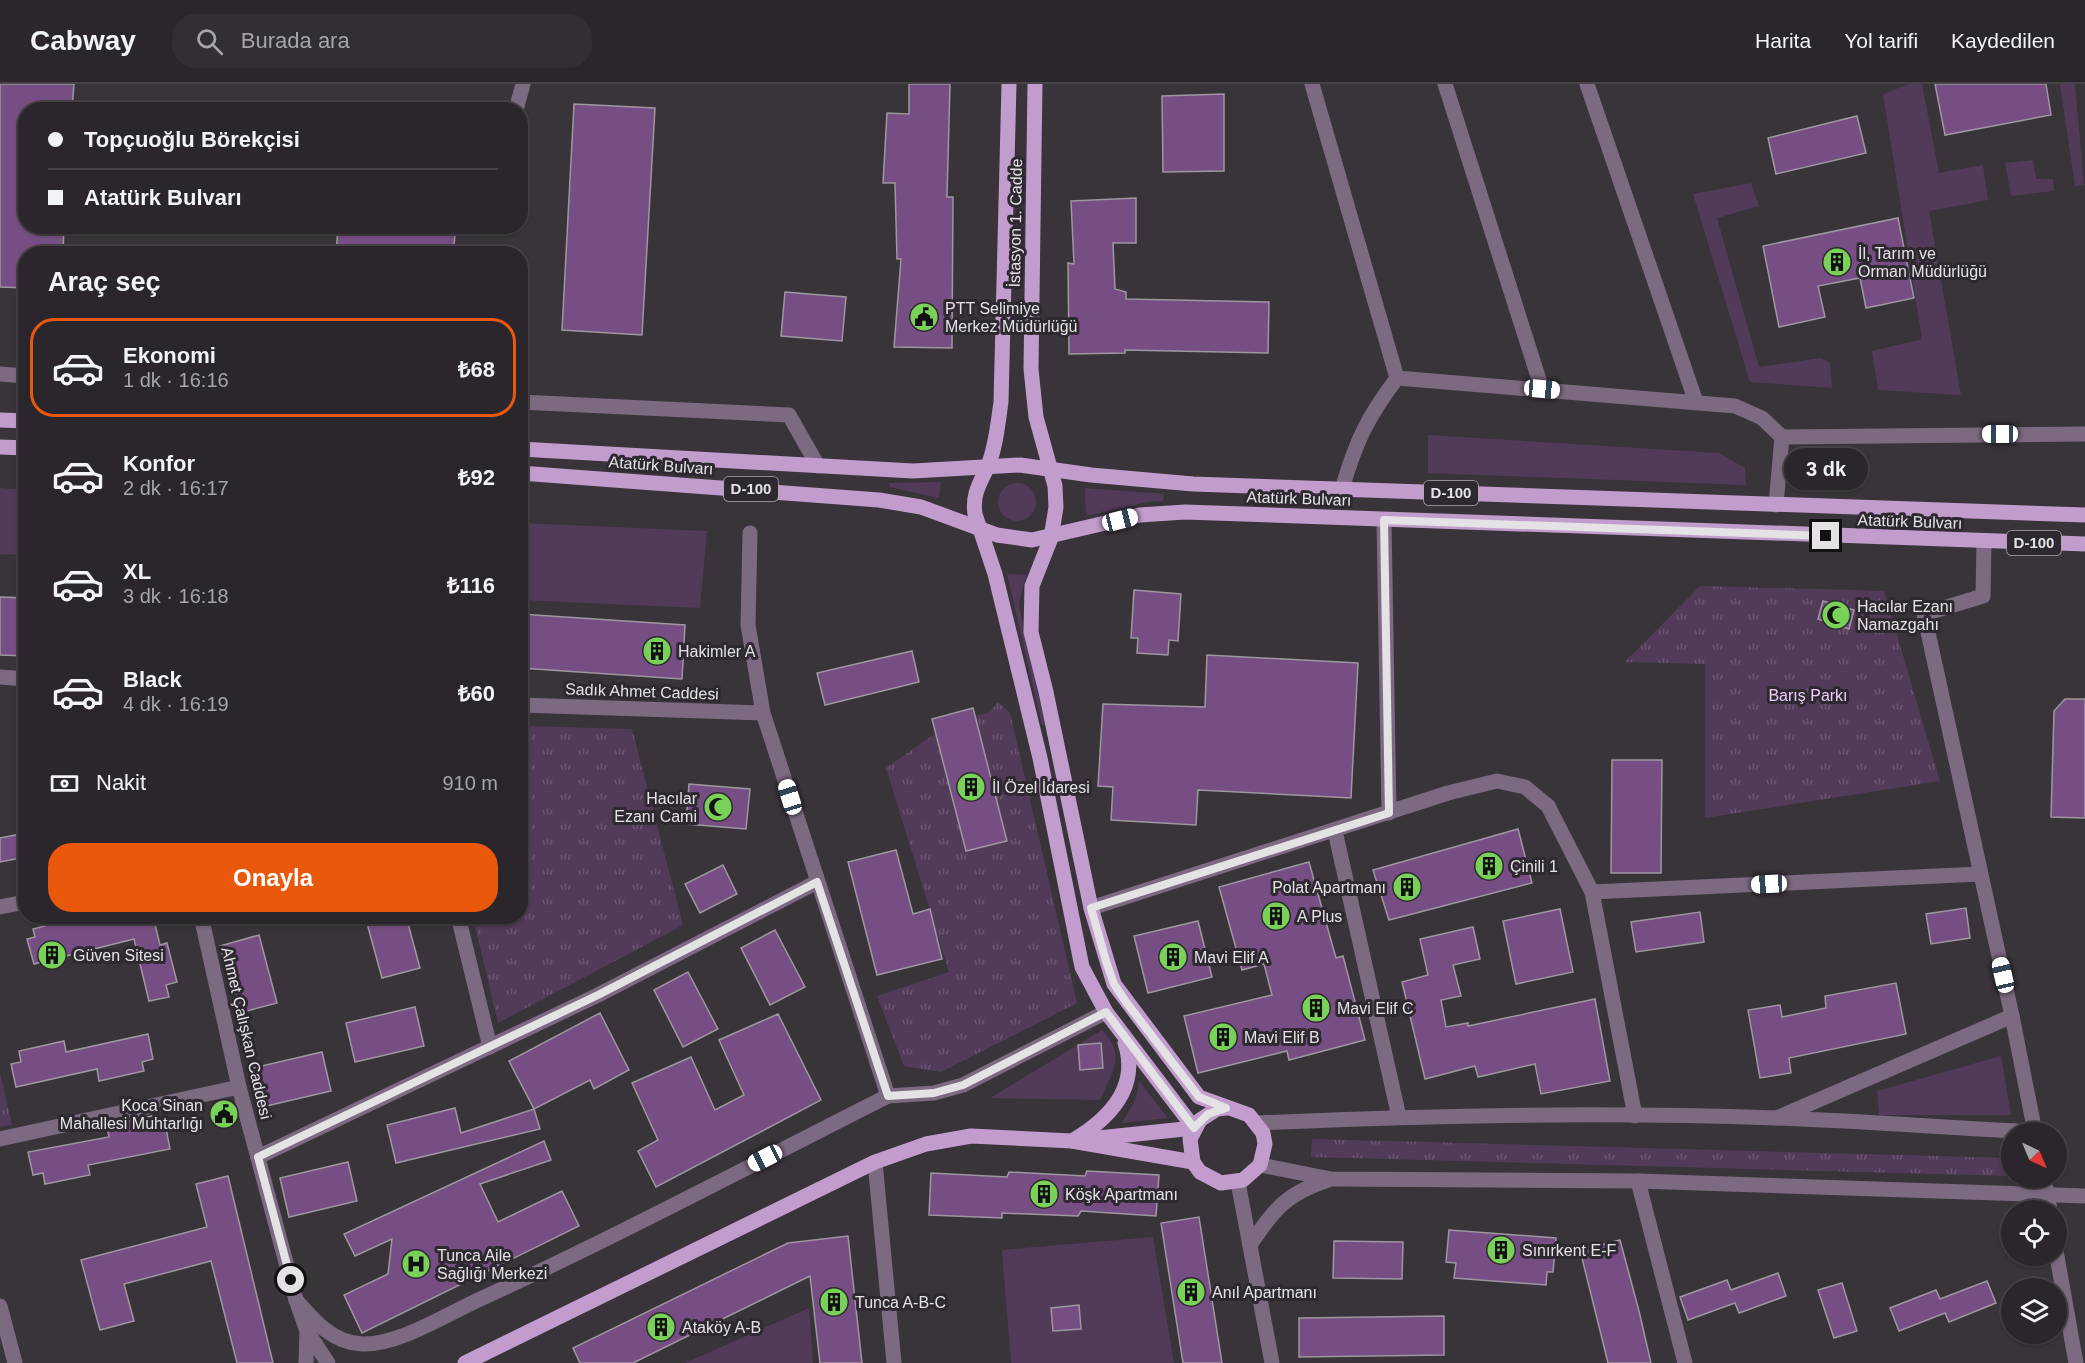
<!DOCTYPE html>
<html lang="tr">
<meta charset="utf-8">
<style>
body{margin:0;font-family:Arial,sans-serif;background:#332e34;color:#f1f3f6;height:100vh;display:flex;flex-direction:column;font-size:22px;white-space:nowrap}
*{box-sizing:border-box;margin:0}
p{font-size:20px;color:#a6a5a9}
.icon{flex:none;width:33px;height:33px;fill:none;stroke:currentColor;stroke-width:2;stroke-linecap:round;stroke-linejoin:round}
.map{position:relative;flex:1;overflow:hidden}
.details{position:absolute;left:18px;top:162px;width:510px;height:678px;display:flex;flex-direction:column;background:#2b262c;border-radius:24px;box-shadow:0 2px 4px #0004,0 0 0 2px #474348}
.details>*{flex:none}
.hud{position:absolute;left:18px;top:18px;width:510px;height:132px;border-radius:24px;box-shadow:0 2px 4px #0004,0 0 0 2px #474348;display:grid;align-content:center;height:132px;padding:0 30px;background:#2b262c}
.needle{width:39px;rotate:136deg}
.fabs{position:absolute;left:2001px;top:1038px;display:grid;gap:12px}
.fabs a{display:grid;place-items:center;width:66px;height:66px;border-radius:50%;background:#2b262c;box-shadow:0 2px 4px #0004,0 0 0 2px #474348;font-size:30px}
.end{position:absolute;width:27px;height:27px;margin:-14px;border:8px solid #e5e2e6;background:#111;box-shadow:0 0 0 3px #111}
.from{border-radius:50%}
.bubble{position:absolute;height:42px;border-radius:21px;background:#2b262c;box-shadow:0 2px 4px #0004,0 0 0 2px #474348;font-size:20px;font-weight:700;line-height:42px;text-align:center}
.car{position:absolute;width:18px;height:36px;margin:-18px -9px;border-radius:8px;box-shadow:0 0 4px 2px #0007;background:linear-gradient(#fff 24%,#345 0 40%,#fff 0 76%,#345 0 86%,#fff 0)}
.hud b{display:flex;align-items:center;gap:21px;height:57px;font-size:22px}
.hud b+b{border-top:2px solid #474348}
.hud i{width:15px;height:15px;background:#f1f3f6}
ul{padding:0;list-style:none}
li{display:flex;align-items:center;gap:18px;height:99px;margin:0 12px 9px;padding:0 18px;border:3px solid transparent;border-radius:24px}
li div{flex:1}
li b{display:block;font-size:22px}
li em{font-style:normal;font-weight:700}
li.on{border-color:#ea580c}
li>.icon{width:54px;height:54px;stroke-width:1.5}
h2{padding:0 30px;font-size:27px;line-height:72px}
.pay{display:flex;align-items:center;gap:15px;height:66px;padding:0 30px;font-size:22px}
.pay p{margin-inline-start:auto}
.button{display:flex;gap:12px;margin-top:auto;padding:12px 30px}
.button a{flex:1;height:69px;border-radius:24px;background:#ea580c;color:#fff;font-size:24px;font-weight:700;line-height:69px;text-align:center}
header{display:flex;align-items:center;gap:36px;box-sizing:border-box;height:84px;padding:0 30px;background:#2b262c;border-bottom:2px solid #474348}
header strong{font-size:28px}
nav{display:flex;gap:33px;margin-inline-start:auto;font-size:21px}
.search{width:420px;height:54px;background:#332e34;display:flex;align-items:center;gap:15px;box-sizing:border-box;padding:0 21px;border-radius:24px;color:#a6a5a9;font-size:22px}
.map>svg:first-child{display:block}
.grass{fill:#523b59}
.park{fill:url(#park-tufts)}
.building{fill:#774e83;stroke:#9d979f;stroke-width:1.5}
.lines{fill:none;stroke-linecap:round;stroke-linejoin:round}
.minor{stroke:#7c6a81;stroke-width:15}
.major{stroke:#c19ccc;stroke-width:15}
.route{stroke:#e5e2e6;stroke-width:8}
.labels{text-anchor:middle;stroke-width:6;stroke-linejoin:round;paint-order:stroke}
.shield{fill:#2e2930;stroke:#aeaaaf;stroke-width:1.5}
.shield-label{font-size:15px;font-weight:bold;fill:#e5e2e6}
.street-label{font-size:16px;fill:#e5e2e6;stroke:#2e2930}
.poi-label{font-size:16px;fill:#e5e2e6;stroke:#2e2930;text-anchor:start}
.park-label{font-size:16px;fill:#efcbfa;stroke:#2e2930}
</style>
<header>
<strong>Cabway</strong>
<div class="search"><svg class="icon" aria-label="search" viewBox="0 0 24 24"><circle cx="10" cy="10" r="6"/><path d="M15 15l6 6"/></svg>Burada ara</div>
<nav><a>Harita</a><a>Yol tarifi</a><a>Kaydedilen</a></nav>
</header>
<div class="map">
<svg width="2085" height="1279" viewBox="0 0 2085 1279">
<defs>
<pattern id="park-tufts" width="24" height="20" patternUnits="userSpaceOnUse" patternTransform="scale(1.5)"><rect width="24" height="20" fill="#523b59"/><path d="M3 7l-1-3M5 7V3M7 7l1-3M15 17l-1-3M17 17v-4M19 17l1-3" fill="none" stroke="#6b5771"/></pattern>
</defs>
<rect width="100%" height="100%" fill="#39333a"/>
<g class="grass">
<path d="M1909 0H1922L1939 89 1983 81 1988 116 1929 127 1961 311 1878 306 1872 267 1922 255 1883 10Z"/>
<path d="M2060 0H2075L2084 101 2075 102Z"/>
<path d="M2033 76 2036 95H2053L2054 107 2011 112 2005 79Z"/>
<path d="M1751 99 1759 122 1717 134 1759 283 1821 274 1830 279 1832 304 1750 298 1693 110Z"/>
<path d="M1428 351 1719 369 1745 384 1746 401 1428 389Z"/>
<path d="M941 398 939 414 890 403 889 399Z"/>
<circle cx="1017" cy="418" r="19"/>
<path d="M0 404 25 406V471L0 470Z"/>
<path d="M1085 404 1164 410 1163 417 1148 418 1086 432Z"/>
<path d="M521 439 707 447 700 524 521 516Z"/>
<path d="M1007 490 1026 491 1019 519 1020 527 1045 641H1042Z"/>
<path d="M1102 946C1127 971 1112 988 1100 1016L990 1014Z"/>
<path d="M2001 972 2011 1031H1879L1877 1007Z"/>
<path d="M1139 997 1168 1034 1122 1039 1136 1014Z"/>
<path d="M1153 1153 1174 1279H1011L1002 1166Z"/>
<path d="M809 1224 813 1279H685Z"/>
</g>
<g class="park">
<path d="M1700 502 1884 507 1940 697 1705 734V580L1625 578Z"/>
<path d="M998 618 1010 629 1077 919 941 988 904 982 877 912 949 888 886 684 936 649 966 767 1007 757 975 632 988 629Z"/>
<path d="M521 642 632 645 683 841 498 939 473 833 520 832Z"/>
<path d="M0 989 12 1041 0 1043Z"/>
<path d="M1312 1055 2011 1074V1092L1311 1073Z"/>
</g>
<g class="building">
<path d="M0 0H74L72 26H26V142H64L63 170H26V204L0 203Z"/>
<path d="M909 0H950L947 113H953L952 264 894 263 901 175H897L895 99H883L887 29 909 30Z"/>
<path d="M1935 0H2046L2051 31 1945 51Z"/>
<path d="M1224 10V87L1163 88 1162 12Z"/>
<path d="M574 20 655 24 642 251 562 246Z"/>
<path d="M1857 32 1866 69 1776 90 1768 54Z"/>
<path d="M1136 114V159H1113L1115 205 1126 208V215L1269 218 1268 269 1125 266V269L1069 270 1068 179 1074 180 1071 117Z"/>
<path d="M1898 134 1914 214 1866 224 1860 194 1818 202 1825 233 1779 243 1763 162Z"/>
<path d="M338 142H456L453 170H336Z"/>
<path d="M785 208 846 213 842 257 781 252Z"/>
<path d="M1134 506 1181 510 1178 557 1169 556 1168 571 1137 569 1138 554H1131Z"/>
<path d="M0 513 26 514V572L0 571Z"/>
<path d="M1823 517 1854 526 1849 545 1818 535Z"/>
<path d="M520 530 685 541 682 595 520 584Z"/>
<path d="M912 567 919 598 825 621 817 589Z"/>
<path d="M1207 571 1358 579 1351 714 1198 706 1196 741 1111 736 1113 703 1098 702 1103 620 1205 623Z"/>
<path d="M2065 615H2085V734L2051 733 2054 627Z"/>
<path d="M973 624 1007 757 966 767 932 635Z"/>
<path d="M1612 676H1662L1661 789H1611Z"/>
<path d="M689 700 750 705 746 745 686 740Z"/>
<path d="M1518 745 1532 799 1389 836 1373 786Z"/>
<path d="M26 749V773L0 778V754Z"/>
<path d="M896 766 913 830 930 825 942 875 877 891 848 778Z"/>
<path d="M1309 778 1336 874 1343 872 1365 956 1289 976 1287 967 1198 989 1184 932 1272 911 1264 880 1242 886 1219 803Z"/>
<path d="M723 781 737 810 700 829 685 800Z"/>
<path d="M1966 824 1970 854 1931 860 1926 830Z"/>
<path d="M1560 825 1573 888 1516 900 1503 837Z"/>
<path d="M1700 828 1704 858 1636 868 1631 838Z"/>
<path d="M83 832H153L160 861 167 859 177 898 166 901 169 913 149 917 134 855 34 880 27 855 35 853 33 845Z"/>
<path d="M365 832H406L420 884 382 894Z"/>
<path d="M1198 837 1212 893 1148 909 1134 852Z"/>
<path d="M1473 843 1480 875 1453 881 1461 912 1441 916 1446 943 1468 939V942L1595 915 1610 997 1541 1010 1535 980 1478 993 1475 982 1425 995 1402 898 1428 891 1420 855Z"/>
<path d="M775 846 805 903 770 921 741 864Z"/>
<path d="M259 851 277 919 239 929 220 862Z"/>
<path d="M688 888 718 945 683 963 654 906Z"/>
<path d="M1896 899 1906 950 1789 974 1791 989 1760 994 1748 926 1780 921 1782 933 1826 924 1825 912Z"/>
<path d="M415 923 424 962 355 978 346 939Z"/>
<path d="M600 929 629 986 594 1005 590 996 534 1025 509 977Z"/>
<path d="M778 930 821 1016 656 1103 638 1067 658 1056 632 999 691 973 715 1026 744 1011 719 956Z"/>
<path d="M148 950 153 975 142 978 144 987 99 997 97 985 16 1003 11 980 21 978 19 967 64 957 66 968Z"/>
<path d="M1101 959 1103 984 1080 986 1078 961Z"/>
<path d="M322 968 331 1007 262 1023 253 984Z"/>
<path d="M231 1019 235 1037 217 1041 212 1024Z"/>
<path d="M455 1024 461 1049 534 1025 540 1045 396 1079 387 1041Z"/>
<path d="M152 1032 154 1041 165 1039 170 1065 88 1081 90 1091 45 1100 43 1089 33 1091 28 1068 109 1053 107 1042Z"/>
<path d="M544 1057 551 1076 480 1100 498 1138 562 1107 579 1142 362 1249 344 1211 388 1190 392 1155 355 1172 344 1150Z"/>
<path d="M348 1078 357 1117 289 1133 280 1094Z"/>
<path d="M1087 1087 1159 1091 1156 1132 1081 1127 1078 1132 1002 1129V1134L929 1131 931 1089 1007 1093 1009 1088 1085 1092Z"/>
<path d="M228 1092 273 1279H237L211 1177 124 1200 134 1237 100 1246 81 1176 207 1143 196 1100Z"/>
<path d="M1199 1133 1222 1279H1183L1161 1139Z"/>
<path d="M1449 1146 1556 1154 1553 1188H1547L1546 1201 1454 1194 1456 1179 1446 1178Z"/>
<path d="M848 1152 862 1279H820L810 1192 633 1279H580L573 1264 788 1159Z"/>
<path d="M1620 1156 1639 1227 1651 1279H1608L1580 1166Z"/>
<path d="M1334 1157 1403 1158 1402 1195 1333 1194Z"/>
<path d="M1778 1189 1786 1212 1739 1229 1735 1219 1688 1236 1680 1213 1727 1196 1731 1206Z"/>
<path d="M1987 1197 1996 1219 1949 1238 1945 1229 1899 1247 1890 1224 1936 1206 1940 1215Z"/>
<path d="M1842 1199 1857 1247 1834 1254 1818 1206Z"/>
<path d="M1079 1221 1081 1245 1053 1247 1051 1224Z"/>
<path d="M1444 1232V1271L1299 1273V1234Z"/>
</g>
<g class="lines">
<g class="minor">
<path d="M1312 0 1397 294"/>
<path d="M1445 0 1542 305"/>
<path d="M1587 0 1696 318"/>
<path d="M516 26 523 0"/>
<path d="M0 290 26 292"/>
<path d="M1397 294 1735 322 1762 334 1782 353 1776 421"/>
<path d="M520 318 789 331 818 382"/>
<path d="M1782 353 2085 350"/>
<path d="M1342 405C1356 357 1367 334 1397 294"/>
<path d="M1384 436 1389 729"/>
<path d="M750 449 748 541 763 629 888 1012"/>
<path d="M1984 457 1983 512 1924 530 2012 932 2035 1048"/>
<path d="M0 593 26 595"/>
<path d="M520 621 763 629"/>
<path d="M1335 747 1399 1033"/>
<path d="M1592 808 1980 790"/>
<path d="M0 823 26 818"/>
<path d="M1091 824 1448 709 1497 697 1525 703 1548 722 1592 808 1635 1032"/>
<path d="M201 832 239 1003 296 1216 307 1247 328 1279"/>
<path d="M458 832 490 963"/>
<path d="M1779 1033 2012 932"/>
<path d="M1258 1039C1430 1031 1604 1028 1776 1034 1862 1037 1949 1044 2035 1048"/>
<path d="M0 1055 239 1003"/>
<path d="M258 1073 598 911 817 798"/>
<path d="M875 1078 894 1279"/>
<path d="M1260 1081 1331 1095 1638 1097 2085 1112"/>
<path d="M2044 1094 2050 1126"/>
<path d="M1638 1097 1685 1279"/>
<path d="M1238 1098 1272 1279"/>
<path d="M1250 1161C1275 1125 1285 1110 1328 1096"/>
<path d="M2056 1167 2076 1279"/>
<path d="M296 1216C314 1237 333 1259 362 1260 398 1261 444 1232 476 1217 616 1153 751 1081 888 1012L934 1009 963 1001 1106 928"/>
<path d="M0 1222 15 1279"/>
<path d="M306 1279 307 1247"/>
</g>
<g class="major">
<path d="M1009 0 1001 318C998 339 996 362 988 382 980 399 972 410 975 430L995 490 1040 674 1082 883 1106 928 1194 1044"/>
<path d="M1035 0 1031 285 1036 333 1055 402 1056 423 1051 454 1032 502 1031 548 1046 608 1091 824 1114 900 1199 1013 1249 1031 1263 1049 1265 1060 1260 1081 1243 1096 1221 1099 1200 1088 1193 1078 1190 1055 1200 1036 1217 1025 1226 1024"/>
<path d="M0 336 26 337"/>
<path d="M0 363 26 364"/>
<path d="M520 365 913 387 1020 381 1091 391 1193 400 2085 431"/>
<path d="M520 389 879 416 921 423 997 451 1032 456 1140 431 1185 428 2085 460"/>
<path d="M1089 1055 1194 1044"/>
<path d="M1072 1057C1108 1036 1140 1004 1125 959"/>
<path d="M465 1279 875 1078 926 1060 971 1052 1072 1057 1193 1078"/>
</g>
</g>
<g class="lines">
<path class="route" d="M291 1196 258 1073 598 911 817 798 888 1012 934 1009 963 1001 1106 928 1194 1044 1208 1030 1226 1024 1199 1013 1126 918 1114 900 1106 877 1091 824 1389 729 1384 436 1826 452"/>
</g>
<defs>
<g id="building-disc" transform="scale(1.5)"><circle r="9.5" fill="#79d158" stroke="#2e2930"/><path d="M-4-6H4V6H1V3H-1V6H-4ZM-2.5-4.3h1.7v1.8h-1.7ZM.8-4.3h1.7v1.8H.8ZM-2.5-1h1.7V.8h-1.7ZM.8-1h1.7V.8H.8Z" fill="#111"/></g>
<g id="civic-disc" transform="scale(1.5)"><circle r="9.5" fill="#79d158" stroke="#2e2930"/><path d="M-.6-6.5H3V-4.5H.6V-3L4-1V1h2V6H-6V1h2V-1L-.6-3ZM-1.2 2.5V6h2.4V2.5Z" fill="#111"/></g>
<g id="mosque-disc" transform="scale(1.5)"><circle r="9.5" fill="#79d158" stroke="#2e2930"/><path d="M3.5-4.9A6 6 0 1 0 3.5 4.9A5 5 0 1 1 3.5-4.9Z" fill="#111"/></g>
<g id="hospital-disc" transform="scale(1.5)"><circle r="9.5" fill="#79d158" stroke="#2e2930"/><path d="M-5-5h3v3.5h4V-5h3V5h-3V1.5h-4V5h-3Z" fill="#111"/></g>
</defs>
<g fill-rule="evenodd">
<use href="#building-disc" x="1837" y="178"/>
<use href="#civic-disc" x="924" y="233"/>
<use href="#mosque-disc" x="1836" y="531"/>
<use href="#building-disc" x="657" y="567"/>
<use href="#building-disc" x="971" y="703"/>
<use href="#mosque-disc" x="718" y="723"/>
<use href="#building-disc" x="1489" y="782"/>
<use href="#building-disc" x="1407" y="803"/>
<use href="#building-disc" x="1276" y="832"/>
<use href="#building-disc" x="52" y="871"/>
<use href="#building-disc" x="1173" y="873"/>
<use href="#building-disc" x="1316" y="924"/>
<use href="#building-disc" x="1223" y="953"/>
<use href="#civic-disc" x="224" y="1030"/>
<use href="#building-disc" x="1044" y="1110"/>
<use href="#building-disc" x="1501" y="1166"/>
<use href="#hospital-disc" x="416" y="1180"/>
<use href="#building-disc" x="1191" y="1208"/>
<use href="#building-disc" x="834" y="1218"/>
<use href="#building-disc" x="661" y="1243"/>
</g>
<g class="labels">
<g class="shield">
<rect x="724" y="393" width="54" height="24" rx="4.5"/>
<rect x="1424" y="397" width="54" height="24" rx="4.5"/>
<rect x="2007" y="447" width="54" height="24" rx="4.5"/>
</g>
<g class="shield-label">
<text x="751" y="410">D-100</text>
<text x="1451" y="414">D-100</text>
<text x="2034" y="464">D-100</text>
</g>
<g class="street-label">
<text transform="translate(1015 139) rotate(-89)" y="6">İstasyon 1. Cadde</text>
<text transform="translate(661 381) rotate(4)" y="6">Atatürk Bulvarı</text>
<text transform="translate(1299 414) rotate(2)" y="6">Atatürk Bulvarı</text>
<text transform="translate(1910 437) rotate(2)" y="6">Atatürk Bulvarı</text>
<text transform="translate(642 607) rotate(2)" y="6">Sadık Ahmet Caddesi</text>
<text transform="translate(247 949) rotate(77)" y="6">Ahmet Çalışkan Caddesi</text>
</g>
<g class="poi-label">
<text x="1858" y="175">İl, Tarım ve<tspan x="1858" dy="18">Orman Müdürlüğü</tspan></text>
<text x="945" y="230">PTT Selimiye<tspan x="945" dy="18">Merkez Müdürlüğü</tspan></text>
<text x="1857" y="528">Hacılar Ezanı<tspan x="1857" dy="18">Namazgahı</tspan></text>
<text x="678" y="573">Hakimler A</text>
<text x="992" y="709">İl Özel İdaresi</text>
<text x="697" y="720" text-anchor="end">Hacılar<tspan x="697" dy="18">Ezanı Cami</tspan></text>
<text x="1510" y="788">Çinili 1</text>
<text x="1386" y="809" text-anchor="end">Polat Apartmanı</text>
<text x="1297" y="838">A Plus</text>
<text x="73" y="877">Güven Sitesi</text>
<text x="1194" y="879">Mavi Elif A</text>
<text x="1337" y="930">Mavi Elif C</text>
<text x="1244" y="959">Mavi Elif B</text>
<text x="203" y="1027" text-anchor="end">Koca Sinan<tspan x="203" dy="18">Mahallesi Muhtarlığı</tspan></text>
<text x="1065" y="1116">Köşk Apartmanı</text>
<text x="1522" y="1172">Sınırkent E-F</text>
<text x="437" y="1177">Tunca Aile<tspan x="437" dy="18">Sağlığı Merkezi</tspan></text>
<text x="1212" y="1214">Anıl Apartmanı</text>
<text x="855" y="1224">Tunca A-B-C</text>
<text x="682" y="1249">Ataköy A-B</text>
</g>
<g class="park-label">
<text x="1808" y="617">Barış Parkı</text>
</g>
</g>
</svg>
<div class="fabs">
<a><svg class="needle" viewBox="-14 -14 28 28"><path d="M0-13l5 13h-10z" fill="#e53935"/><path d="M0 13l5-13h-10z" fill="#a6a5a9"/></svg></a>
<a><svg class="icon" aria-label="locate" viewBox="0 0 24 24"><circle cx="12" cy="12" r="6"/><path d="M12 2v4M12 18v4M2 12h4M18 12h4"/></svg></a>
<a><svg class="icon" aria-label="layers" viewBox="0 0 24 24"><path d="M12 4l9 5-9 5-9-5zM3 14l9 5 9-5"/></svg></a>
</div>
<i class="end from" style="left:291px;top:1196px"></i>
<i class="end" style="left:1826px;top:452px"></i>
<div class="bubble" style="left:1784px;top:364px;width:84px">3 dk</div>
<i class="car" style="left:1542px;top:305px;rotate:95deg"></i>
<i class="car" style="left:2000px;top:350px;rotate:270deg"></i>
<i class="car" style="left:1120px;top:436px;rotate:76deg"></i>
<i class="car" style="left:790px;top:713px;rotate:343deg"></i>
<i class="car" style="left:1769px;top:800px;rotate:267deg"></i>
<i class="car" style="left:2003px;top:891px;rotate:347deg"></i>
<i class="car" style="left:765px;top:1074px;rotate:243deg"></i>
<div class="hud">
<b><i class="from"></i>Topçuoğlu Börekçisi</b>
<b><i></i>Atatürk Bulvarı</b>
</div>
<section class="details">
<h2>Araç seç</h2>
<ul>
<li class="on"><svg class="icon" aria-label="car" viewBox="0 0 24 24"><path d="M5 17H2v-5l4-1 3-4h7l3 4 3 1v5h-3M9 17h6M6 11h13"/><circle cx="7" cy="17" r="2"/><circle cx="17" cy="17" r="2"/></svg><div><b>Ekonomi</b><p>1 dk · 16:16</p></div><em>₺68</em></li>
<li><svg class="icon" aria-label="car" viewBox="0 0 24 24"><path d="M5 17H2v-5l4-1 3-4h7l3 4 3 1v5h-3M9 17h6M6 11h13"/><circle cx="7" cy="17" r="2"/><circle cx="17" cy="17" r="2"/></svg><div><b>Konfor</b><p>2 dk · 16:17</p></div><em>₺92</em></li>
<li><svg class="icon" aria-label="car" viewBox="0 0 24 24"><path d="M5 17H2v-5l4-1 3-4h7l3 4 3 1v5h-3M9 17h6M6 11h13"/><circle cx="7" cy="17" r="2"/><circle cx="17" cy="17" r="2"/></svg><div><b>XL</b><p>3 dk · 16:18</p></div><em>₺116</em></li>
<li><svg class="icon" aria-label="car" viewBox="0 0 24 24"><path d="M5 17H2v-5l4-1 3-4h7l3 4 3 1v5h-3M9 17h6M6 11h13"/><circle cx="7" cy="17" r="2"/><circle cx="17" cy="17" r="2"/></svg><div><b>Black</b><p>4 dk · 16:19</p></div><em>₺60</em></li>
</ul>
<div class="pay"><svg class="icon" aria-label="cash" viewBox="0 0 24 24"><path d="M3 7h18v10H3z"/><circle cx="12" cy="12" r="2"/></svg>Nakit<p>910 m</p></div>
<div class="button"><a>Onayla</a></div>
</section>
</div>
